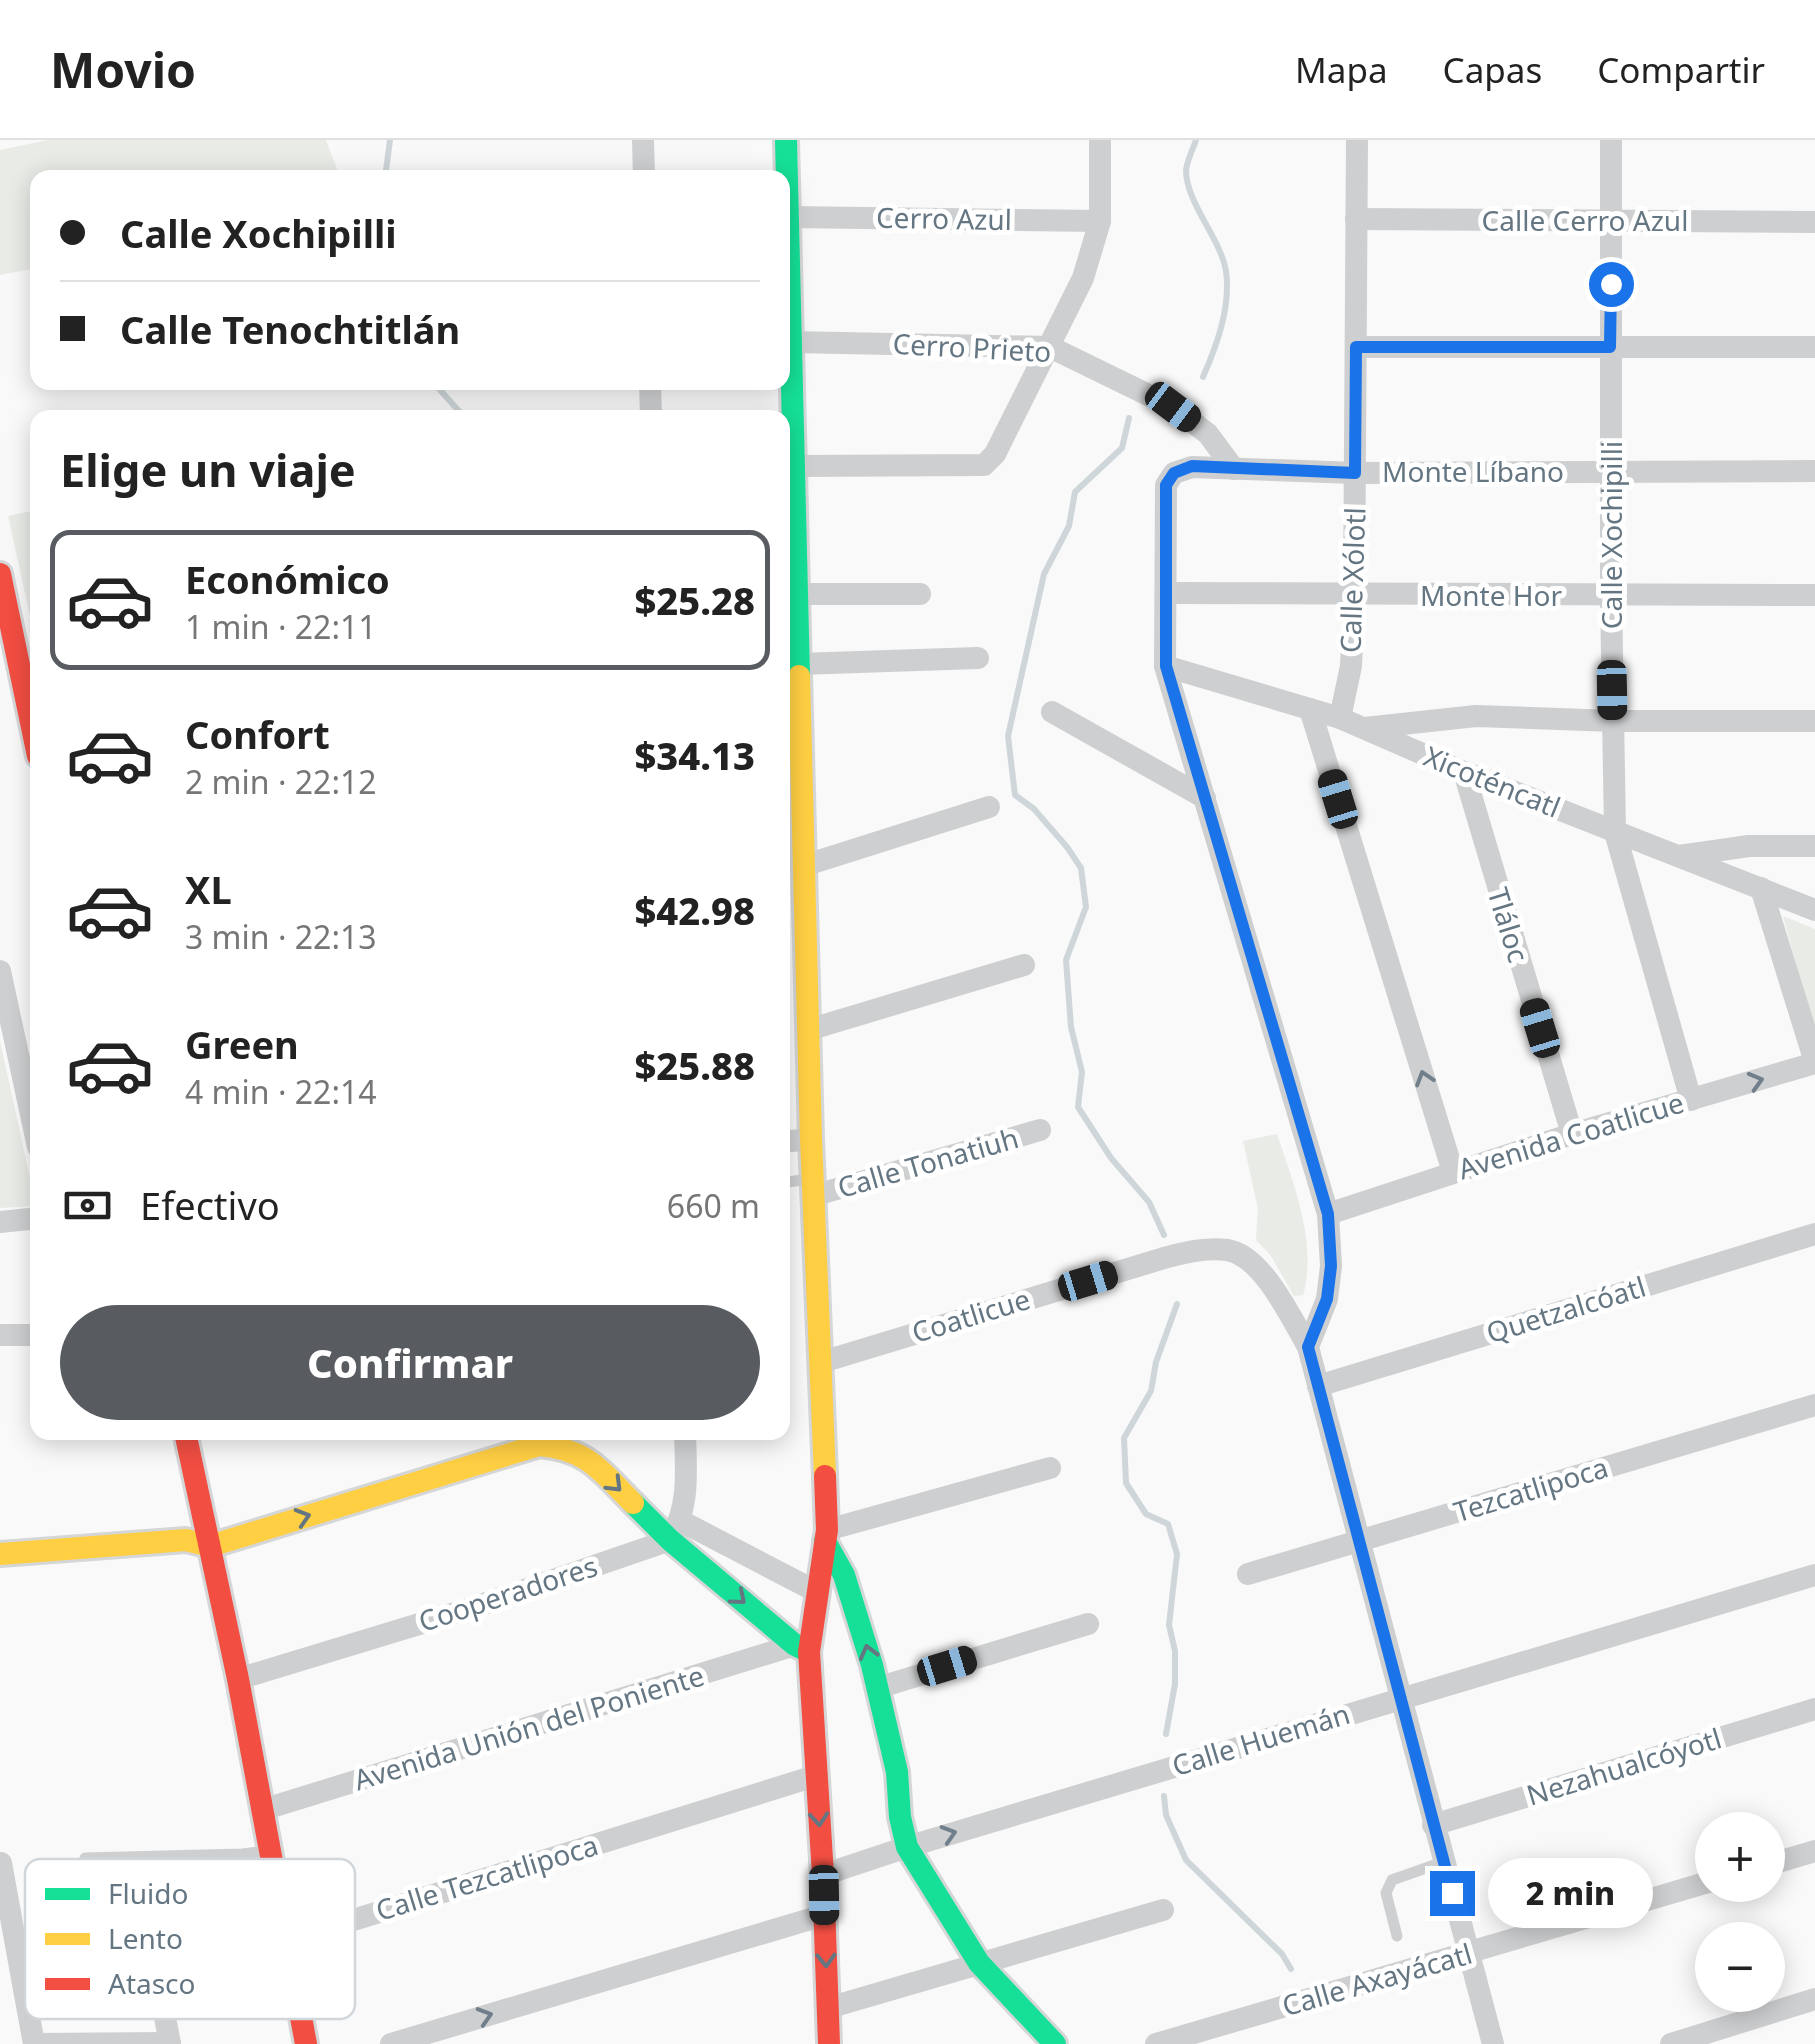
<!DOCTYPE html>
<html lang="es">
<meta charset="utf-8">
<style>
body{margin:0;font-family:"Noto Sans",sans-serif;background:#f2f2f2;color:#222;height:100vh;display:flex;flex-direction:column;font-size:38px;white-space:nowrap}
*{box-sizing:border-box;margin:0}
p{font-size:32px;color:#767676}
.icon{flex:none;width:55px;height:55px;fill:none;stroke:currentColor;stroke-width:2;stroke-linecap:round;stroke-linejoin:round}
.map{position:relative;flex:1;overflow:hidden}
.side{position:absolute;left:30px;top:270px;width:760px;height:1030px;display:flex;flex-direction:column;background:#fff;border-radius:20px;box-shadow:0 5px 25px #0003}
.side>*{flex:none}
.banner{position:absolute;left:30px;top:30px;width:760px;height:220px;border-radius:20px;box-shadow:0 5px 25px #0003;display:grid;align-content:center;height:220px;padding:0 30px;background:#fff}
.fabs{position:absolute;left:1695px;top:1672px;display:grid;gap:20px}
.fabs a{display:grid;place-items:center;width:90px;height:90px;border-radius:50%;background:#fff;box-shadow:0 5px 25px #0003;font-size:50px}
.end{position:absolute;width:45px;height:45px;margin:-22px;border:12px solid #1a73e8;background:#fff;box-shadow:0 0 0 5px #fff}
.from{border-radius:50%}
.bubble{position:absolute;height:70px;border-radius:35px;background:#fff;box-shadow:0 5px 25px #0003;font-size:32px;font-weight:800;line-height:70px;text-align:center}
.car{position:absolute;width:30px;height:60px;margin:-30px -15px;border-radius:12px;box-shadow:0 0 8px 2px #0007;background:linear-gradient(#222 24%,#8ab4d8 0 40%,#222 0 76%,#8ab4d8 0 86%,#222 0)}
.banner b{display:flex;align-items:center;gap:35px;height:95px;font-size:38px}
.banner b+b{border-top:2px solid #e0e0e0}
.banner i{width:25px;height:25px;background:#222}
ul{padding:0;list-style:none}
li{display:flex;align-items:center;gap:30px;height:140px;margin:0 20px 15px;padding:0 10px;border:5px solid transparent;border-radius:20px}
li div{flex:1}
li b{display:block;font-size:38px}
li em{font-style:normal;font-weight:800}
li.on{border-color:#585c60}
li>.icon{width:90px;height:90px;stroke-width:1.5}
h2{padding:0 30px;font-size:45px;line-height:120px}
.pay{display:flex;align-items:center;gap:25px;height:110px;padding:0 30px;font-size:38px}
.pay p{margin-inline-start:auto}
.action{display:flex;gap:20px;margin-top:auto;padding:20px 30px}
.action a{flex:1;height:115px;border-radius:60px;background:#585c60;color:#fff;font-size:40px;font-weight:800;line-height:115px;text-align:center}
header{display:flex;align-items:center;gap:60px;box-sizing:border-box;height:140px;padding:0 50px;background:#fff;border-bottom:2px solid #e0e0e0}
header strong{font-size:48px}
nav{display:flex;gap:55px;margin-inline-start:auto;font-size:35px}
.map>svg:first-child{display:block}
.green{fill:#e8ebe6}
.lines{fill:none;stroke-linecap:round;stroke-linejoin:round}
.stream{stroke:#ced6d9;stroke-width:6}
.fast-casing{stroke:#d5d6d7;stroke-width:28}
.slow-casing{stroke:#d5d6d7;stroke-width:28}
.jam-casing{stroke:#d5d6d7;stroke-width:28}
.lane{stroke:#cecfd0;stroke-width:11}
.street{stroke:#cecfd0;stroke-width:22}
.fast{stroke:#16e098;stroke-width:22}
.slow{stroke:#ffcf43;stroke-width:22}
.jam{stroke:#f24e42;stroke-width:22}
.oneway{stroke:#707f8b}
.oneway2{stroke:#657683}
.route{stroke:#1a73e8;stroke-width:12}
.labels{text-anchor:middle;stroke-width:10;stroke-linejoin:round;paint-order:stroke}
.street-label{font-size:28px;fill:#657683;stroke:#fff}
.key{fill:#fff;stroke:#d1d6da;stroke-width:2.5}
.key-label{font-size:28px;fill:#657683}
</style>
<header>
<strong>Movio</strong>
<nav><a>Mapa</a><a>Capas</a><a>Compartir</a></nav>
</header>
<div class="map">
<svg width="1815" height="1904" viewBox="0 0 1815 1904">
<rect width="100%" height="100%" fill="#f9f9f9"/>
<g class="green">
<path d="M48 0H326L340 37 38 38 37 128 0 135V10Z"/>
<path d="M37 370 38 503H36L8 376Z"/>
<path d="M1783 776 1815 789V895Z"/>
<path d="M0 901 36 1066 0 1068Z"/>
<path d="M1277 994C1293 1042 1318 1104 1303 1155L1294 1156 1271 1116 1256 1100 1258 1069 1243 1001Z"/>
</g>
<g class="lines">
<g class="stream">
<path d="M1196 0C1193 9 1187 21 1186 30 1186 63 1221 99 1226 131 1231 167 1217 205 1203 237"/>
<path d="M385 38 390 0"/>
<path d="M433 242 465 278"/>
<path d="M1129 278 1122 308 1075 352 1069 386 1044 434 1008 596 1015 655 1034 669 1067 707 1081 728 1086 767 1066 820 1071 887 1082 932 1078 967 1111 1018 1149 1062 1164 1095"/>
<path d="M1166 1594 1175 1544V1511L1169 1485 1177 1414 1168 1384 1146 1374 1126 1343 1124 1298 1151 1251 1156 1222 1177 1164"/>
<path d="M1164 1656 1166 1675 1186 1720 1282 1814 1291 1829"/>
</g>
<g class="fast-casing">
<g id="fast">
<path d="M786 0 799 536"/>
<path d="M633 1363 670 1400 795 1505 809 1512"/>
<path d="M825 1401 844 1435 872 1525 897 1632 900 1677 907 1707 979 1823 1055 1904"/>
</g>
</g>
<g class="slow-casing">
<g id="slow">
<path d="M799 536 811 999 825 1336"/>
<path d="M0 1414 186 1400 210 1406 539 1305C587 1309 600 1330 633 1363"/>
</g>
</g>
<g class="jam-casing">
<g id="jam">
<path d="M0 434 38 616"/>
<path d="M185 1292 238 1539 306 1904"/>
<path d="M825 1336 827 1390 809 1512 823 1735 829 1904"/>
</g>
</g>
<g class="lane">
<path d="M782 1043 808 1039"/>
<path d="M85 1718 242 1714 266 1711"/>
<path d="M1397 1796 1386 1753 1392 1740 1443 1722"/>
</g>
<g class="street">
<path d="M643 0 644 38"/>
<path d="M1611 0V456L1615 692 1691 960"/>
<path d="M788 77 1100 81"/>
<path d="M1356 79 1815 82"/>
<path d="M791 202 1050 207 1173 267 1208 294 1234 329"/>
<path d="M1356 207H1815"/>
<path d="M650 242 651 278"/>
<path d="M795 326 984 325 995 314 1083 138 1100 81V0"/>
<path d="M1167 453 1815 455"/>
<path d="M798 454H920"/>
<path d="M799 524 978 518"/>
<path d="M1165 526 1340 578 1464 632 1815 770"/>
<path d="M1310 569 1453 1032"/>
<path d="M1052 572 1205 658"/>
<path d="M1340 578 1351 526 1354 456 1357 0"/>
<path d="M1365 588 1476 576 1613 581H1815"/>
<path d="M1464 632 1572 994"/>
<path d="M1679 716 1749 706H1815"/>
<path d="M806 725 989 667"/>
<path d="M1761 748 1815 922"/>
<path d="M0 831 38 1007"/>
<path d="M808 890 1024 825"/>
<path d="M782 1002 811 999"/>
<path d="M816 1055 1040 990"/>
<path d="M1328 1074 1572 994 1815 923"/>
<path d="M0 1082 38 1078"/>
<path d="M0 1195H38"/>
<path d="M822 1222 1164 1118C1184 1113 1206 1107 1227 1110 1262 1115 1292 1179 1308 1207"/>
<path d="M1318 1246 1815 1094"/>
<path d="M681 1381 817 1452"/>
<path d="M827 1390 1050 1328"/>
<path d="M1248 1434 1815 1265"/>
<path d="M238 1539 475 1467 670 1400C690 1365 686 1332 685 1292"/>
<path d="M877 1548 1088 1484"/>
<path d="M262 1670 795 1505"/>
<path d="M1433 1685 1815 1569"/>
<path d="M1 1723 34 1904"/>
<path d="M1768 1725 1815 1711"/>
<path d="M823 1735 907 1707 1815 1435"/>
<path d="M144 1765 170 1904"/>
<path d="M154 1804 286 1801 815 1636"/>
<path d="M828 1868 1163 1770"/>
<path d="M34 1904 170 1903"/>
<path d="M391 1904 824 1775"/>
<path d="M1156 1904 1712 1741"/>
<path d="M1493 1904 1308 1207 1327 1159 1331 1126 1328 1074 1165 526 1166 345 1174 333 1192 327 1355 333 1815 331"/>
<path d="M1671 1904 1815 1859"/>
</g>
<use href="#fast" class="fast"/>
<use href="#slow" class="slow"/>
<use href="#jam" class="jam"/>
</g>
<defs><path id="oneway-chevron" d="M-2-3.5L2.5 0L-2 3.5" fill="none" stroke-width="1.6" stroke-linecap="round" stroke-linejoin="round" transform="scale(2.5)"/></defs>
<g class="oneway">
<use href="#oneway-chevron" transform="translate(1424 938) rotate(-107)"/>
<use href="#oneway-chevron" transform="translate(1756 941) rotate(-16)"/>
<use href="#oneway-chevron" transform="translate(949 1694) rotate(-17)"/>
<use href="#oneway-chevron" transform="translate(485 1876) rotate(-17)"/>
</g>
<g class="oneway2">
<use href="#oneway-chevron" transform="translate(615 1345) rotate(45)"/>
<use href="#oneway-chevron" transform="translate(303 1377) rotate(-17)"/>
<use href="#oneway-chevron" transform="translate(739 1458) rotate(40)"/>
<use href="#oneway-chevron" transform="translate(868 1512) rotate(-105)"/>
<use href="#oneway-chevron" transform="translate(819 1679) rotate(85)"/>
<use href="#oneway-chevron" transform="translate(826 1820) rotate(88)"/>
</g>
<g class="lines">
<path class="route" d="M1452 1753 1308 1207 1327 1159 1331 1126 1328 1074 1166 526V345L1174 333 1192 326 1355 333 1356 207H1610L1611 144"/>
</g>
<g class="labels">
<g class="street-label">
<text transform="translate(944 79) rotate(1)" y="10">Cerro Azul</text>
<text x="1585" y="91">Calle Cerro Azul</text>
<text transform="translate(972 208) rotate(3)" y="10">Cerro Prieto</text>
<text x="1473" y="342">Monte Líbano</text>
<text transform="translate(1612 395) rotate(-90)" y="10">Calle Xochipilli</text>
<text transform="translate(1353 440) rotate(-88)" y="10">Calle Xólotl</text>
<text x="1491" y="466">Monte Hor</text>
<text transform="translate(1492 642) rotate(22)" y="10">Xicoténcatl</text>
<text transform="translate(1508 785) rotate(73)" y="10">Tláloc</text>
<text transform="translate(1571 996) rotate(-17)" y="10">Avenida Coatlicue</text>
<text transform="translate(928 1023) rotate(-16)" y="10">Calle Tonatiuh</text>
<text transform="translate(1566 1170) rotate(-17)" y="10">Quetzalcóatl</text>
<text transform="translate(971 1176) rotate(-17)" y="10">Coatlicue</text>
<text transform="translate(1531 1350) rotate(-17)" y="10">Tezcatlipoca</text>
<text transform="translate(508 1454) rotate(-18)" y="10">Cooperadores</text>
<text transform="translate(529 1588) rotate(-17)" y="10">Avenida Unión del Poniente</text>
<text transform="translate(1261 1600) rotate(-17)" y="10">Calle Huemán</text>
<text transform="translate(1624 1627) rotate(-17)" y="10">Nezahualcóyotl</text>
<text transform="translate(487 1738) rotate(-17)" y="10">Calle Tezcatlipoca</text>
<text transform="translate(1377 1840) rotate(-16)" y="10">Calle Axayácatl</text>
</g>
</g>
<rect x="25" y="1719" width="330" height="160" rx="15" class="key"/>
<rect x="45" y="1748" width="45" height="12" fill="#16e098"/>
<rect x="45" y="1793" width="45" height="12" fill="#ffcf43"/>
<rect x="45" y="1838" width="45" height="12" fill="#f24e42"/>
<g class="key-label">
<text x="108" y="1764">Fluido</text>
<text x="108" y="1809">Lento</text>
<text x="108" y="1854">Atasco</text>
</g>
</svg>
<div class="fabs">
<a>+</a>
<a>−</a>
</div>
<i class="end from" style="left:1611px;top:144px"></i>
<i class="end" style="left:1452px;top:1753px"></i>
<div class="bubble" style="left:1488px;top:1718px;width:165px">2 min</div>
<i class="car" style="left:1173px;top:267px;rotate:127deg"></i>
<i class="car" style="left:1612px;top:550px;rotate:179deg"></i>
<i class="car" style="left:1338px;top:659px;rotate:343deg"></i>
<i class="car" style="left:1540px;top:888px;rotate:343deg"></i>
<i class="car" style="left:1088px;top:1141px;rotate:73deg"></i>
<i class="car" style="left:947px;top:1526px;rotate:73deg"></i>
<i class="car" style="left:824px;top:1755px;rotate:179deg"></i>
<div class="banner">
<b><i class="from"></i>Calle Xochipilli</b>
<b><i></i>Calle Tenochtitlán</b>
</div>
<section class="side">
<h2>Elige un viaje</h2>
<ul>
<li class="on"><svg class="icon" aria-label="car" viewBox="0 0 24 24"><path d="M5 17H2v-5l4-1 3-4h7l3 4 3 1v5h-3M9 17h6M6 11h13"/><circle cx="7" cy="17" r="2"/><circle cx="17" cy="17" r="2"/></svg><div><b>Económico</b><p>1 min · 22:11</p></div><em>$25.28</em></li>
<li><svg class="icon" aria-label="car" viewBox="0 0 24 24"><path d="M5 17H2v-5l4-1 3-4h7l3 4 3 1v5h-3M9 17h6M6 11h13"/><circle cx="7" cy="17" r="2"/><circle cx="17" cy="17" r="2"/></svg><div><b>Confort</b><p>2 min · 22:12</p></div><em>$34.13</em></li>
<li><svg class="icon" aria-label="car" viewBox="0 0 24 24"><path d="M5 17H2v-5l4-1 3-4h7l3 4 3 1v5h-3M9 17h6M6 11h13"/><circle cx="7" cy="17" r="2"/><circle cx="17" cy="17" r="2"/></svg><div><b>XL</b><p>3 min · 22:13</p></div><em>$42.98</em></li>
<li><svg class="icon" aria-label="car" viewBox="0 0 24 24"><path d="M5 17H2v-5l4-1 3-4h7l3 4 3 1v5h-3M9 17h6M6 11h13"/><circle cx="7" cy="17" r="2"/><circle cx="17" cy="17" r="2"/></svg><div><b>Green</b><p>4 min · 22:14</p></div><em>$25.88</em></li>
</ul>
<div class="pay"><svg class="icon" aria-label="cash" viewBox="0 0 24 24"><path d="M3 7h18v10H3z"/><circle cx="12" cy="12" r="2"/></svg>Efectivo<p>660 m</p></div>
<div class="action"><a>Confirmar</a></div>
</section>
</div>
